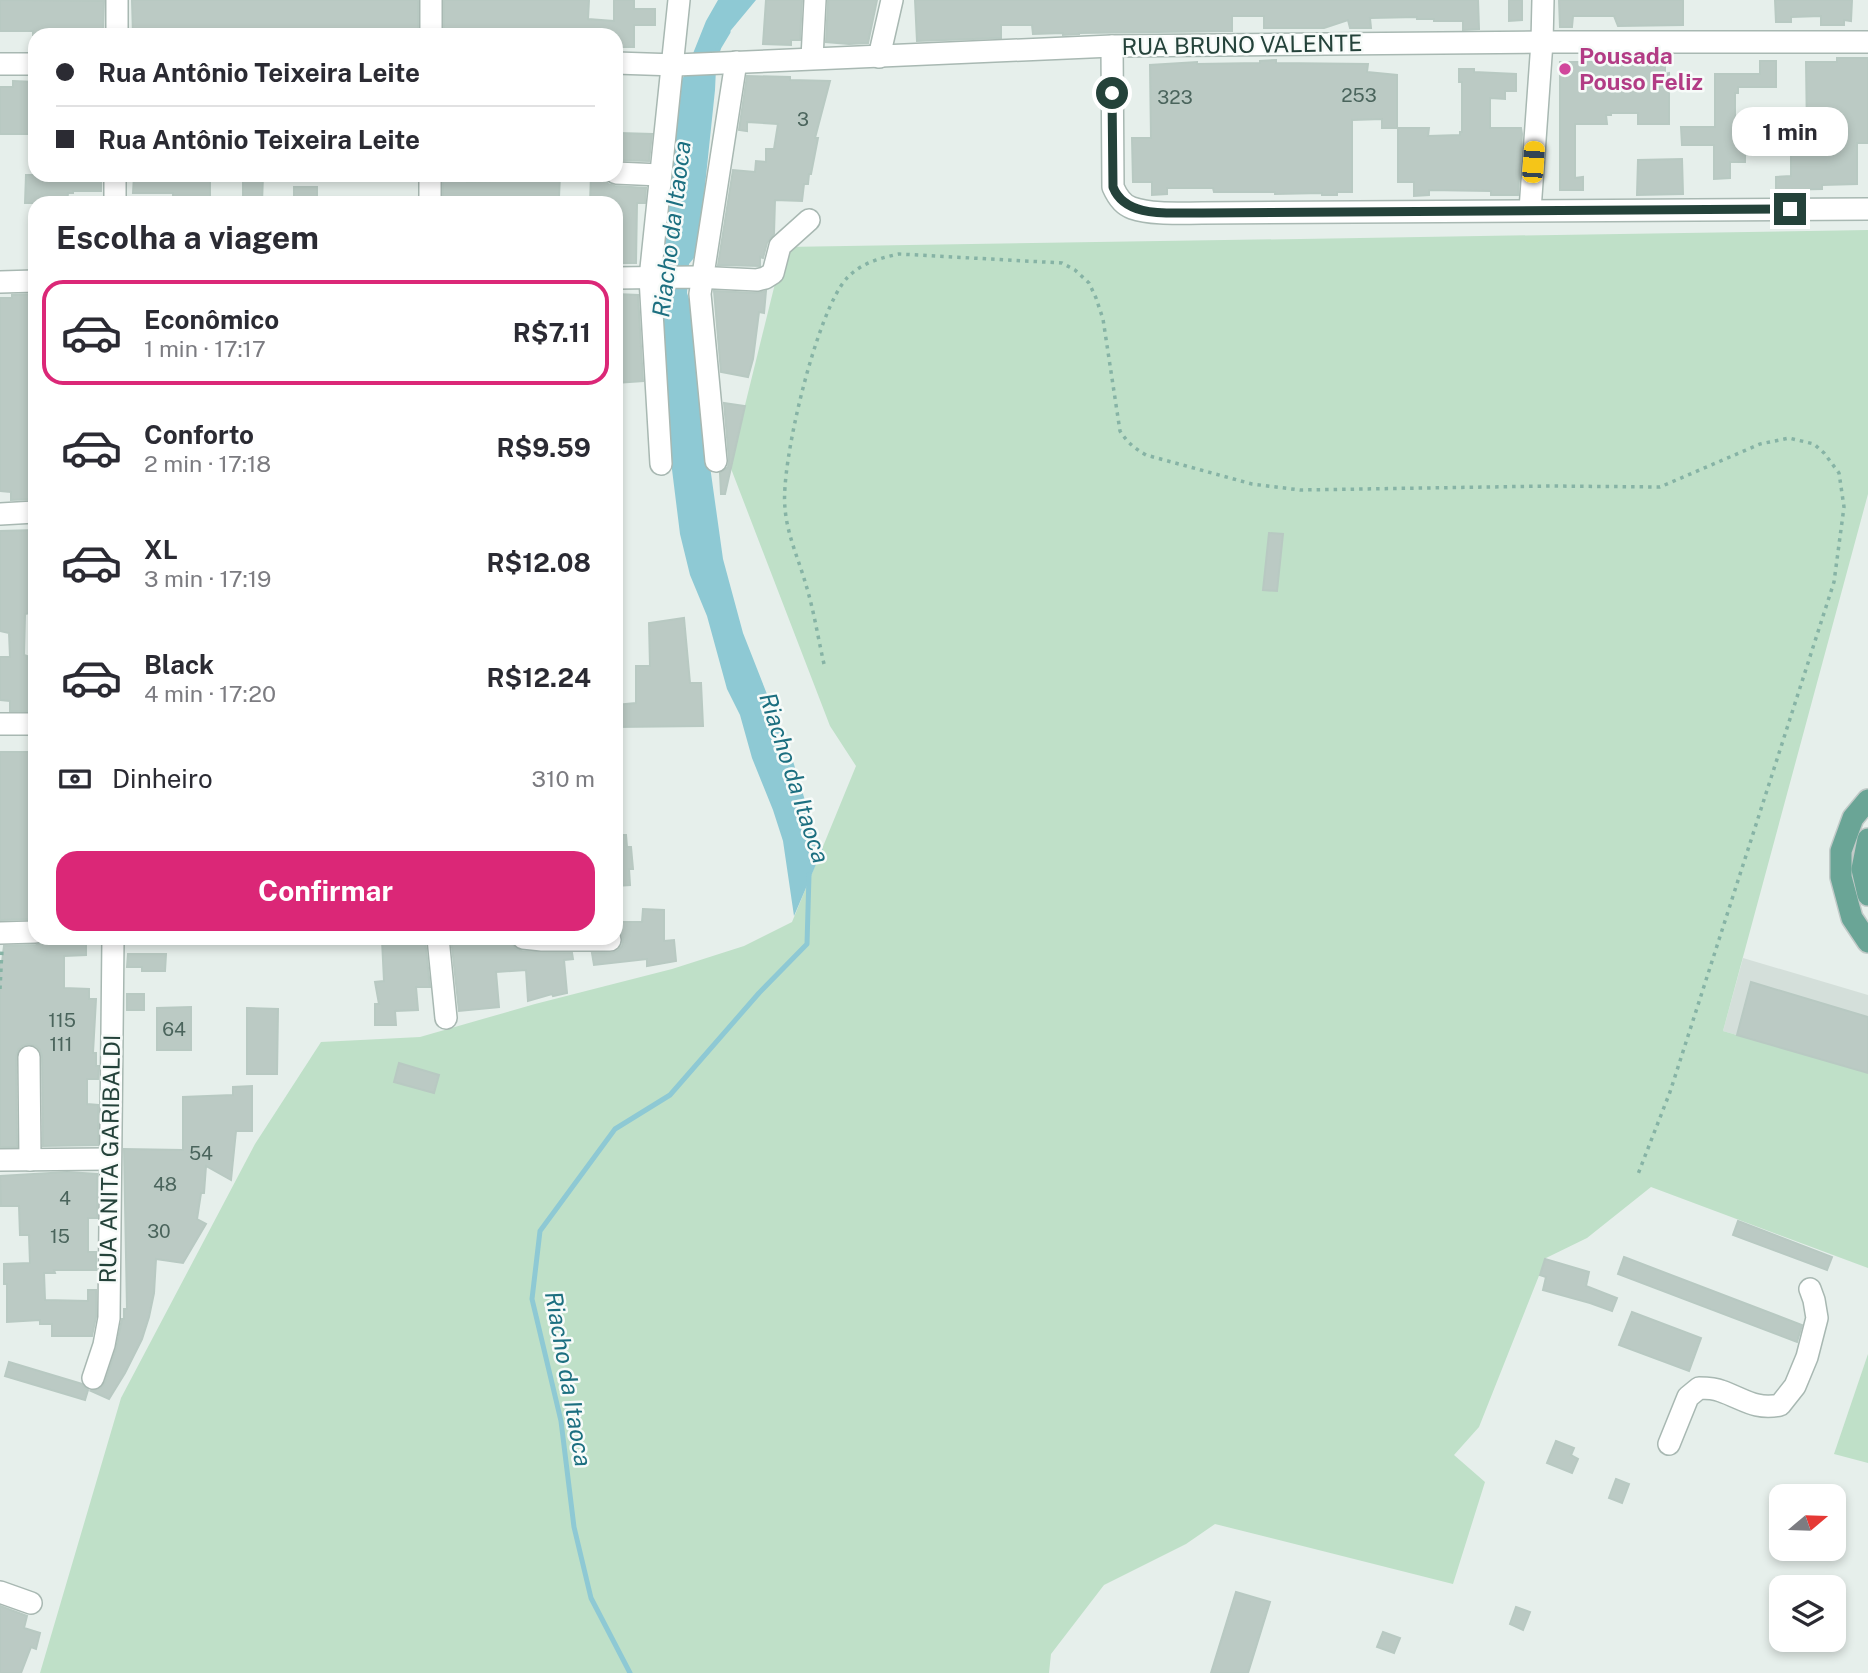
<!DOCTYPE html>
<html lang="pt">
<meta charset="utf-8">
<style>
body{margin:0;font-family:"Public Sans",sans-serif;background:#f2f2f3;color:#2b2b33;height:100vh;display:flex;flex-direction:column;font-size:26px;white-space:nowrap}
*{box-sizing:border-box;margin:0}
p{font-size:23px;color:#7c7c81}
.icon{flex:none;width:38px;height:38px;fill:none;stroke:currentColor;stroke-width:2;stroke-linecap:round;stroke-linejoin:round}
.map{position:relative;flex:1;overflow:hidden}
.drawer{position:absolute;left:28px;top:196px;width:595px;height:749px;display:flex;flex-direction:column;background:#fff;border-radius:21px;box-shadow:0 4px 10px #0003}
.drawer>*{flex:none}
.hud{position:absolute;left:28px;top:28px;width:595px;height:154px;border-radius:21px;box-shadow:0 4px 10px #0003;display:grid;align-content:center;height:154px;padding:0 28px;background:#fff}
.needle{width:46px;rotate:71deg}
.fabs{position:absolute;left:1769px;top:1484px;display:grid;gap:14px}
.fabs a{display:grid;place-items:center;width:77px;height:77px;border-radius:14px;background:#fff;box-shadow:0 4px 10px #0003;font-size:35px}
.end{position:absolute;width:32px;height:32px;margin:-16px;border:9px solid #24423a;background:#fff;box-shadow:0 0 0 4px #fff}
.from{border-radius:50%}
.bubble{position:absolute;height:49px;border-radius:21px;background:#fff;box-shadow:0 4px 10px #0003;font-size:23px;font-weight:700;line-height:49px;text-align:center}
.car{position:absolute;width:21px;height:42px;margin:-21px -10px;border-radius:9px;box-shadow:0 0 5px 2px #0007;background:linear-gradient(#f5c518 24%,#345 0 40%,#f5c518 0 76%,#345 0 86%,#f5c518 0)}
.hud b{display:flex;align-items:center;gap:24px;height:66px;font-size:26px}
.hud b+b{border-top:2px solid #e1e1e2}
.hud i{width:18px;height:18px;background:#2b2b33}
ul{padding:0;list-style:none}
li{display:flex;align-items:center;gap:21px;height:105px;margin:0 14px 10px;padding:0 14px;border:4px solid transparent;border-radius:21px}
li div{flex:1}
li b{display:block;font-size:26px}
li em{font-style:normal;font-weight:700}
li.active{border-color:#db2777}
li>.icon{width:63px;height:63px;stroke-width:1.5}
h2{padding:0 28px;font-size:32px;line-height:84px}
.pay{display:flex;align-items:center;gap:18px;height:77px;padding:0 28px;font-size:26px}
.pay p{margin-inline-start:auto}
.button{display:flex;gap:14px;margin-top:auto;padding:14px 28px}
.button a{flex:1;height:80px;border-radius:21px;background:#db2777;color:#fff;font-size:28px;font-weight:700;line-height:80px;text-align:center}
.map>svg:first-child{display:block}
.built{fill:#d4dfda}
.green{fill:#bfe0c8}
.water{fill:#8ec9d4}
.lines{fill:none;stroke-linecap:round;stroke-linejoin:round}
.stream{stroke:#8ec9d4;stroke-width:5}
.building{fill:#bbcac4;stroke:#b8c9c2;stroke-width:2}
.minor-casing{stroke:#a8b8b2;stroke-width:24}
.major-casing{stroke:#c2cac8;stroke-width:24}
.path{stroke:#86b3a5;stroke-width:3.5;stroke-dasharray:3.5 5;stroke-linecap:butt}
.minor{stroke:#fff;stroke-width:21}
.major{stroke:#6aa596;stroke-width:21}
.route{stroke:#24423a;stroke-width:9}
.hotel-dot{fill:#d1479c;stroke:#f7fbf9;stroke-width:2.5}
.labels{text-anchor:middle;stroke-width:5;stroke-linejoin:round;paint-order:stroke}
.number-label{font-size:19px;fill:#4a645c}
.street-label{font-size:23px;fill:#24423a;stroke:#f7fbf9}
.hotel-label{font-size:23px;font-weight:bold;fill:#b23c85;stroke:#f7fbf9;text-anchor:start}
.water-label{font-size:24px;font-style:italic;fill:#1c6f80;stroke:#f7fbf9}
</style>
<div class="map">
<svg width="1868" height="1673" viewBox="0 0 1868 1673">
<rect width="100%" height="100%" fill="#e6efeb"/>
<path class="built" d="M1743 958 1868 995V1073L1723 1031Z"/>
<g class="green">
<path d="M1868 230V494L1723 1031 1868 1073V1268L1651 1187 1587 1238 1546 1258 1479 1427 1454 1455 1485 1482 1453 1584 1215 1524 1186 1544 1104 1585 1051 1654 1049 1673H40L121 1398 255 1144 321 1042 420 1037 535 1004 672 969 744 946 792 922 856 766 830 726 730 466 784 247Z"/>
<path d="M1868 1354V1463L1834 1454Z"/>
</g>
<path class="water" d="M718 0H756L717 47 715 90 698 253 689 264 687 293 695 316 702 409 723 559 743 633 792 758 815 833 823 848 794 916 783 841 773 810 752 758 740 715 727 689 707 616 690 575 680 534 656 340 662 296V263L677 87 684 76 706 21Z"/>
<g class="lines">
<g class="stream">
<path d="M715 58 719 47 728 32"/>
<path d="M630 1673 591 1598 574 1527 561 1421 532 1299 540 1231 615 1129 670 1095 759 993 807 944 809 875"/>
</g>
</g>
<g class="building">
<path d="M0 0 104 1 103 35H33V31H0Z"/>
<path d="M132 0H418V35H133Z"/>
<path d="M444 0H589L588 19 614 21V0H634V9H655V25H634V47H616V35H444Z"/>
<path d="M766 0H802L800 40H791V45L763 44Z"/>
<path d="M828 0H877L868 43 849 44 826 42Z"/>
<path d="M915 0H1478L1479 29 1463 30V21H1434V19H1417V17L1370 18 1371 28H1350L1348 20 1324 28H1264V16H1232V31L1079 33V34L1063 35V33L1033 34 1032 25H1001V38L917 41Z"/>
<path d="M1509 0H1522V20L1509 21Z"/>
<path d="M1559 0H1683V25L1618 26 1614 16H1573L1572 27H1560Z"/>
<path d="M1775 0H1852L1851 21 1844 20V25H1821V16L1791 17V22H1776Z"/>
<path d="M1607 58H1622V62H1665V74L1669 73V124H1638V113H1611V115H1606L1607 124H1575V178L1583 177V190H1560V62H1606Z"/>
<path d="M1837 58H1868V143H1857V184L1822 185V189L1776 190V177L1791 176V134H1807L1806 62H1837Z"/>
<path d="M1276 60V63L1368 64 1367 72 1397 75V128H1382V119L1352 120V192H1337V195H1322V193L1275 194V192H1214L1213 188H1167V194L1152 195V182H1133L1132 138H1151L1150 65 1197 62V64L1260 63V61Z"/>
<path d="M1760 61H1776V87H1738V93H1735V135H1745V162H1730V178L1714 179V145H1682L1681 127H1715V74H1760Z"/>
<path d="M1459 69H1474V72L1516 74V91H1505V99L1490 98V128H1521L1522 134 1518 195H1491V191L1429 190V195L1414 196V182H1398V128H1429L1428 136 1460 135V132H1462V82H1459Z"/>
<path d="M747 76 790 77V80L830 81 815 138H818L811 174H809L808 184H804L802 201 775 200 774 234 767 243 763 258 760 257V266L718 265 733 170 755 172 756 161 766 162V149H774L778 124 747 122V131L739 130Z"/>
<path d="M13 81 35 82V134H0V87H13Z"/>
<path d="M619 133 652 134 649 161 616 160V135H619Z"/>
<path d="M1682 159 1683 194 1637 195 1638 160Z"/>
<path d="M26 175H101V191H73V193H68L67 203H25Z"/>
<path d="M134 175 210 176V202L173 203V193H133Z"/>
<path d="M247 175H263L262 203H243V176Z"/>
<path d="M443 175H467V182L495 181V175H560L559 197H545V203H443Z"/>
<path d="M591 175H603L608 184 615 186 646 188 645 203H637L636 263H616V203H590Z"/>
<rect x="294" y="187" width="23" height="16"/>
<path d="M714 291 756 293 766 291 764 313 759 312 753 359 748 377 721 372Z"/>
<path d="M35 294V499L11 500V492L0 491V298H12V295Z"/>
<path d="M616 294 638 295 643 381 616 383Z"/>
<path d="M724 403 745 406 725 494H721L720 473 728 467 729 460Z"/>
<path d="M35 530V612L25 614 24 655 27 656V659H35V711H10V701L0 700V657H10L9 633 0 631V531Z"/>
<path d="M1269 533 1283 534 1277 591 1263 590Z"/>
<path d="M684 618 690 683H701L703 726 616 727V705L636 703V666H650L649 623Z"/>
<path d="M0 752H35V813H30L32 850H35V919L0 920Z"/>
<path d="M616 835H626L627 847H631L633 869H629L630 885 616 886Z"/>
<path d="M643 909 664 910V941L674 940 676 961 647 966V959L594 965 592 953H611L617 951 622 946 623 939 621 933 616 928V922H642Z"/>
<path d="M47 938H86V955L64 956V988L89 989V999H96L93 1053H96V1066H99L98 1079H87V1104L98 1105V1145L43 1146 42 1056 40 1050 36 1046 28 1044 22 1046 18 1050 16 1057 17 1147H0V962H2L4 946 36 945 42 943Z"/>
<path d="M451 938H505V941L511 942 515 948 522 951 572 953 573 959 564 960 567 993 553 996 552 994 528 1001 526 970 496 972 499 1007 459 1011Z"/>
<path d="M396 939H425L430 987H416L418 1010 395 1011 396 1025H375V1004H379L375 982 384 981 382 940Z"/>
<path d="M128 954H166L165 971H142V967H127Z"/>
<path d="M1751 982 1868 1017V1073L1737 1035Z"/>
<rect x="127" y="994" width="17" height="16"/>
<path d="M191 1007V1050H157V1008Z"/>
<path d="M247 1008 278 1009 277 1074H247Z"/>
<path d="M399 1063 439 1075 434 1093 394 1082Z"/>
<path d="M252 1086V1131H236L231 1180 206 1166 204 1193H201L197 1219 206 1224 183 1263 156 1259 154 1293 149 1317 142 1339 125 1373 109 1399 91 1391 101 1388 105 1382 116 1349 122 1319H124V1309H127L124 1149 183 1150V1097L233 1095V1087Z"/>
<path d="M67 1172 97 1174V1218H88V1252H96V1270H54L55 1273H44L45 1300 88 1301V1290H96V1317L92 1336H52V1324H40V1320L7 1322V1284H4V1264L30 1263 29 1235H20L19 1206H1L0 1176Z"/>
<path d="M1738 1221 1832 1257 1827 1270 1733 1235Z"/>
<path d="M1624 1257 1802 1325 1797 1342 1618 1274Z"/>
<path d="M1545 1259 1589 1272 1586 1286 1617 1298 1612 1311 1590 1303 1543 1290 1546 1277 1540 1275Z"/>
<path d="M1632 1312 1701 1338 1689 1371 1619 1345Z"/>
<path d="M9 1362 82 1384 88 1390 85 1400 5 1376Z"/>
<path d="M1556 1441 1574 1448 1571 1455 1578 1459 1572 1473 1547 1463Z"/>
<path d="M1616 1479 1629 1484 1622 1503 1609 1498Z"/>
<path d="M1236 1592 1270 1602 1248 1673H1211Z"/>
<path d="M0 1606 27 1616 24 1628 40 1633 36 1649 31 1647 21 1673H0Z"/>
<path d="M1516 1607 1530 1612 1523 1630 1510 1624Z"/>
<path d="M1383 1632 1400 1638 1394 1653 1377 1647Z"/>
</g>
<g class="lines">
<g class="minor-casing">
<g id="minor">
<path d="M117 35V0"/>
<path d="M431 35V0"/>
<path d="M1112 46 1113 187C1117 196 1123 205 1132 208 1153 215 1180 213 1202 213L1868 209"/>
<path d="M879 57 892 0"/>
<path d="M812 58 815 0"/>
<path d="M616 63 676 65 1112 46 1542 42H1868"/>
<path d="M0 64H35"/>
<path d="M616 173 660 175"/>
<path d="M115 203V175"/>
<path d="M430 203V175"/>
<path d="M1530 210 1542 42 1543 0"/>
<path d="M616 278 695 277 757 280 765 278 773 273 780 246 809 220"/>
<path d="M0 282 35 281"/>
<path d="M716 461 700 294 736 62"/>
<path d="M661 464 650 278 679 0"/>
<path d="M0 514 35 512"/>
<path d="M0 724H35"/>
<path d="M0 933 35 932"/>
<path d="M438 938 446 1018"/>
<path d="M523 938 542 940H610"/>
<path d="M29 1057 30 1160"/>
<path d="M0 1160 109 1159"/>
<path d="M93 1378 104 1345 109 1318 113 938"/>
<path d="M1669 1444 1688 1397 1699 1388C1706 1388 1714 1388 1721 1391 1744 1399 1755 1410 1780 1405L1795 1386 1807 1357 1817 1318 1814 1300 1810 1289"/>
<path d="M0 1592 31 1603"/>
</g>
</g>
<g class="major-casing">
<g id="major">
<path d="M1868 800 1853 818 1841 851V877L1852 918 1868 942"/>
<path d="M1868 839 1862 869 1868 895"/>
</g>
</g>
<g class="path">
<path d="M824 664C818 638 814 611 806 585 799 560 787 535 785 508 780 464 817 310 847 278 861 263 880 258 899 254L1062 263 1075 270 1089 283 1096 298 1103 319 1120 431C1127 442 1134 448 1146 455L1252 484 1300 490 1550 486 1660 487 1760 444 1789 438 1814 444 1824 453 1839 473 1844 507 1834 582 1670 1092 1638 1174"/>
<path d="M0 989 2 949"/>
</g>
<use href="#minor" class="minor"/>
<use href="#major" class="major"/>
</g>
<g class="lines">
<path class="route" d="M1112 93 1113 187C1126 220 1173 212 1202 213L1790 209"/>
</g>
<circle class="hotel-dot" cx="1565" cy="69" r="7"/>
<g class="labels">
<g class="number-label">
<text x="1359" y="102">253</text>
<text x="1175" y="104">323</text>
<text x="803" y="126">3</text>
<text x="62" y="1027">115</text>
<text x="174" y="1036">64</text>
<text x="61" y="1051">111</text>
<text x="201" y="1160">54</text>
<text x="165" y="1191">48</text>
<text x="65" y="1205">4</text>
<text x="159" y="1238">30</text>
<text x="60" y="1243">15</text>
</g>
<g class="street-label">
<text transform="translate(1242 45) rotate(-1)" y="8">RUA BRUNO VALENTE</text>
<text transform="translate(110 1159) rotate(-89)" y="8">RUA ANITA GARIBALDI</text>
</g>
<g class="hotel-label">
<text x="1579" y="64">Pousada<tspan x="1579" dy="26">Pouso Feliz</tspan></text>
</g>
<g class="water-label">
<text transform="translate(672 229) rotate(-83)" y="8">Riacho da Itaoca</text>
<text transform="translate(794 778) rotate(72)" y="8">Riacho da Itaoca</text>
<text transform="translate(568 1379) rotate(80)" y="8">Riacho da Itaoca</text>
</g>
</g>
</svg>
<div class="fabs">
<a><svg class="needle" viewBox="-14 -14 28 28"><path d="M0-13l5 13h-10z" fill="#e53935"/><path d="M0 13l5-13h-10z" fill="#7c7c81"/></svg></a>
<a><svg class="icon" aria-label="layers" viewBox="0 0 24 24"><path d="M12 4l9 5-9 5-9-5zM3 14l9 5 9-5"/></svg></a>
</div>
<i class="end from" style="left:1112px;top:93px"></i>
<i class="end" style="left:1790px;top:209px"></i>
<div class="bubble" style="left:1732px;top:107px;width:116px">1 min</div>
<i class="car" style="left:1533px;top:162px;rotate:4deg"></i>
<div class="hud">
<b><i class="from"></i>Rua Antônio Teixeira Leite</b>
<b><i></i>Rua Antônio Teixeira Leite</b>
</div>
<section class="drawer">
<h2>Escolha a viagem</h2>
<ul>
<li class="active"><svg class="icon" aria-label="car" viewBox="0 0 24 24"><path d="M5 17H2v-5l4-1 3-4h7l3 4 3 1v5h-3M9 17h6M6 11h13"/><circle cx="7" cy="17" r="2"/><circle cx="17" cy="17" r="2"/></svg><div><b>Econômico</b><p>1 min · 17:17</p></div><em>R$7.11</em></li>
<li><svg class="icon" aria-label="car" viewBox="0 0 24 24"><path d="M5 17H2v-5l4-1 3-4h7l3 4 3 1v5h-3M9 17h6M6 11h13"/><circle cx="7" cy="17" r="2"/><circle cx="17" cy="17" r="2"/></svg><div><b>Conforto</b><p>2 min · 17:18</p></div><em>R$9.59</em></li>
<li><svg class="icon" aria-label="car" viewBox="0 0 24 24"><path d="M5 17H2v-5l4-1 3-4h7l3 4 3 1v5h-3M9 17h6M6 11h13"/><circle cx="7" cy="17" r="2"/><circle cx="17" cy="17" r="2"/></svg><div><b>XL</b><p>3 min · 17:19</p></div><em>R$12.08</em></li>
<li><svg class="icon" aria-label="car" viewBox="0 0 24 24"><path d="M5 17H2v-5l4-1 3-4h7l3 4 3 1v5h-3M9 17h6M6 11h13"/><circle cx="7" cy="17" r="2"/><circle cx="17" cy="17" r="2"/></svg><div><b>Black</b><p>4 min · 17:20</p></div><em>R$12.24</em></li>
</ul>
<div class="pay"><svg class="icon" aria-label="cash" viewBox="0 0 24 24"><path d="M3 7h18v10H3z"/><circle cx="12" cy="12" r="2"/></svg>Dinheiro<p>310 m</p></div>
<div class="button"><a>Confirmar</a></div>
</section>
</div>
